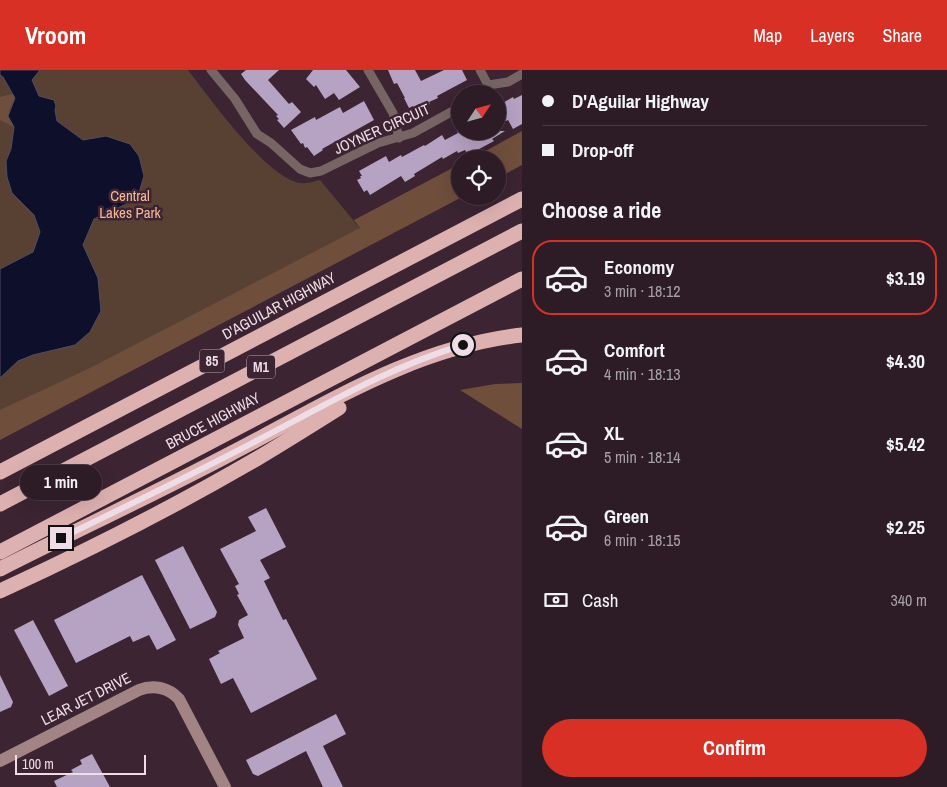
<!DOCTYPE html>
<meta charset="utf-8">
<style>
body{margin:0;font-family:"Archivo Narrow",sans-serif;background:#392832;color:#f1f3f6;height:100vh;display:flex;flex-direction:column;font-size:19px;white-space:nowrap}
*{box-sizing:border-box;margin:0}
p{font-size:16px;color:#a7a1a7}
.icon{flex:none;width:28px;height:28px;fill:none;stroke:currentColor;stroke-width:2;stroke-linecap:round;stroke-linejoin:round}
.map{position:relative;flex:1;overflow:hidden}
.drawer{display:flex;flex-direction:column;background:#2d1b26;width:425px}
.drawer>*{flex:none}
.top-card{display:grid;align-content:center;height:110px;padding:0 20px;background:#2d1b26}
.needle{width:32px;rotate:54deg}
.fabs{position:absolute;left:451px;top:15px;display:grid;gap:10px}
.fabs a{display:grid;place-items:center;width:55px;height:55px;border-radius:50%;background:#2d1b26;box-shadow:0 5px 20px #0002,0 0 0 1px #483943;font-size:25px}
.scale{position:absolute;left:15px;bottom:12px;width:131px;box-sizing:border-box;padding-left:5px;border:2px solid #eedde6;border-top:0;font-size:14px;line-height:18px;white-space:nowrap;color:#eedde6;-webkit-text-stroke:4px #3c2432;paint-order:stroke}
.end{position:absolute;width:22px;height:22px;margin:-11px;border:6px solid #eedde6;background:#111;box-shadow:0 0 0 2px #111}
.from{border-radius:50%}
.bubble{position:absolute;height:35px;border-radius:18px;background:#2d1b26;box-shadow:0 5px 20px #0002,0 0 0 1px #483943;font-size:16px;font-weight:800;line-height:35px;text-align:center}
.top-card b{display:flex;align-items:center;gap:18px;height:48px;font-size:19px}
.top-card b+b{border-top:1px solid #483943}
.top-card i{width:12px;height:12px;background:#f1f3f6}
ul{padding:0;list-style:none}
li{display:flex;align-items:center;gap:15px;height:75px;margin:0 10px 8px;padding:0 10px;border:2px solid transparent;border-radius:20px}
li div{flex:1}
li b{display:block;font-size:19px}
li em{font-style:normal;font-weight:800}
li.active{border-color:#d93025}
li>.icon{width:45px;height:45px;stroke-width:1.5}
h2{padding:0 20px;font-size:22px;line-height:60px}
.pay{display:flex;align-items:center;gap:12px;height:55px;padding:0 20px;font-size:19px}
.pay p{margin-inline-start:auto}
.cta{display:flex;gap:10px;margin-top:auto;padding:10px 20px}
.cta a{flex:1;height:58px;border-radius:30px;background:#d93025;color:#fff;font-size:20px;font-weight:800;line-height:58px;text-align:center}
header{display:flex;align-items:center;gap:30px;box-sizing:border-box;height:70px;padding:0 25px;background:#d93025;color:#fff}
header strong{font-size:24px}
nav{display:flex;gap:28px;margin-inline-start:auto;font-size:18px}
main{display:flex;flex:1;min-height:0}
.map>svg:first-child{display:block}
.green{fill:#584133}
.forest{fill:#6f4f3c}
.water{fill:#0e0f2a;stroke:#514d62}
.building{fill:#b6a2c3}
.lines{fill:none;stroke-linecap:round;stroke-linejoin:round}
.street{stroke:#776565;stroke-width:9}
.secondary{stroke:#a18483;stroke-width:12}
.highway{stroke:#deb1b1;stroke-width:15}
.route{stroke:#eedde6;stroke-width:6}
.labels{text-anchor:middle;stroke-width:5;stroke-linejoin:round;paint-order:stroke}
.shield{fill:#3c2432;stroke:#b9a6b0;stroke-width:1}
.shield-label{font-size:14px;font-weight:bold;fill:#eedde6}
.street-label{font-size:15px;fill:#eedde6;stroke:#3c2432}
.park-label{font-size:15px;fill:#f4b996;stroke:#3c2432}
</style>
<header>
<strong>Vroom</strong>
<nav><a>Map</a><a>Layers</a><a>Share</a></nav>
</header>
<main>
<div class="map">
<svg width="522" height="717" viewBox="0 0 522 717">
<rect width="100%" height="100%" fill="#3c2432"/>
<path class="green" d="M0 0H188C209 27 268 110 301 113 307 114 315 111 320 110L363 162 0 346Z"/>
<g class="forest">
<path d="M12 24 15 28 9 41 14 57 0 50V27Z"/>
<path d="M522 61V95L498 108V89H471Z"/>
<path d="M460 94V126H464L0 370V340L90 298 360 158 354 150Z"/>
<path d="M522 313V359L460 320 495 314Z"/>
</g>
<path class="water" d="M0 0H40L32 10 39 26 54 30 56 36 55 40 57 51 83 70 106 66 130 74 139 86 144 106 137 129 94 149 83 175 98 208 101 241 90 262 75 275 33 285 18 291 0 308V199L33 182 40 162 34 145 12 123 7 107 6 91 11 79 14 57 8 46 15 28 3 7 0 5Z"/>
<g class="building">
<path d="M246 0H279L268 10 289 34 292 32 301 42 284 58 277 50 279 49 276 46 278 45 245 10 241 4Z"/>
<path d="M313 0H346L360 17 339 30 334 23 325 29 316 15 314 17 306 9Z"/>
<path d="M388 0H415L421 11 444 0H462L467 10 437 26 438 28 429 32 430 34 419 39 418 38 415 40 413 36 409 38 404 28H405L397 13 394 14Z"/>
<path d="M522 25V54L513 59 508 50 503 52 499 45 501 43 498 38 502 36 501 34 513 27 514 29Z"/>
<path d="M364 31 374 50 322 79 323 80 314 86 307 77 305 78 303 73 301 74 291 60 315 47 316 50 340 37 343 43Z"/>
<path d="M457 61H505L492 69 494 71 468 85 465 80 458 83 457 81 443 89 442 87 414 104 415 106 405 112 401 106 370 125 367 120 364 122 357 110 361 108 360 106H362L359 101 386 86 389 92 401 85 402 87 424 75 425 76 442 65 445 70 458 63Z"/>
<path d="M266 438 286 477 260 490 270 508 264 511 283 550 286 549 317 609 251 643 233 608 221 614 209 589 220 583 218 581 244 568 238 555 239 550 248 545 237 525 239 524 235 516 239 514 220 479 256 461 248 447Z"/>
<path d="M183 476 217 542 215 547 190 559 155 490Z"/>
<path d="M142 505 176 570 157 580 149 565 133 572 130 566 76 593 54 550Z"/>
<path d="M33 550 68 616 49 626 14 560Z"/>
<path d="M0 605 13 632 11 637 0 642Z"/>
<path d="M336 644 346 664 323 676 343 717H323L306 681 258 706 253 704 246 690Z"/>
<path d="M92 684 110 717H57L54 711 73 702 71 700 82 694 80 690Z"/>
</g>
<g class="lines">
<g class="street">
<path d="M211 0 235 29 257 64 271 73 300 99 310 103 321 101 378 73 413 63 460 37"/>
<path d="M368 0 393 43 399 68"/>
<path d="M480 0 488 15"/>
<path d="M480 24 488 15 508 12 522 4"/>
</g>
<path class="secondary" d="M0 691 139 620C154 614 169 618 179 629L225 717"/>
<g class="highway">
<path d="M0 402 522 129"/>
<path d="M0 434 522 161"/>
<path d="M0 482 522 209"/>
<path d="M0 499C77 460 154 424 230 384 325 335 414 277 522 265"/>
<path d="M0 521C87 481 174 437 258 388 285 372 312 355 339 338"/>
</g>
</g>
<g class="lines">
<path class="route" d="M61 468C127 436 193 404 258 370 326 335 389 297 463 275"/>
</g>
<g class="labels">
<g class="shield">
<rect x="199.5" y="279.5" width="25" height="23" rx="4"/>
<rect x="247" y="285.5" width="28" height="23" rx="4"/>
</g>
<g class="shield-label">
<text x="212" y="296">85</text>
<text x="261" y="302">M1</text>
</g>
<g class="street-label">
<text transform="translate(382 59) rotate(-24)" y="5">JOYNER CIRCUIT</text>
<text transform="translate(279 236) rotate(-28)" y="5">D'AGUILAR HIGHWAY</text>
<text transform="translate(213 351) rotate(-28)" y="5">BRUCE HIGHWAY</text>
<text transform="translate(86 629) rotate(-27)" y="5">LEAR JET DRIVE</text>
</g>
<g class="park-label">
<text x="130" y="131">Central<tspan x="130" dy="17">Lakes Park</tspan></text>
</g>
</g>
</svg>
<div class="fabs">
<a><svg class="needle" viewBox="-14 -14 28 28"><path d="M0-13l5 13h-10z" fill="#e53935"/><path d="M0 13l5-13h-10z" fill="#a7a1a7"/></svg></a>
<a><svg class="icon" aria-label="locate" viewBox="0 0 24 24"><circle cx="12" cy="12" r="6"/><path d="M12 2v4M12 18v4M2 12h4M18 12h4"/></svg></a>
</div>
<div class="scale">100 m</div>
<i class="end from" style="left:463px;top:275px"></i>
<i class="end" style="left:61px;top:468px"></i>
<div class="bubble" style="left:20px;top:395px;width:82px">1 min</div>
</div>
<section class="drawer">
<div class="top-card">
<b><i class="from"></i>D'Aguilar Highway</b>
<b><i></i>Drop-off</b>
</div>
<h2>Choose a ride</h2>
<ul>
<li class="active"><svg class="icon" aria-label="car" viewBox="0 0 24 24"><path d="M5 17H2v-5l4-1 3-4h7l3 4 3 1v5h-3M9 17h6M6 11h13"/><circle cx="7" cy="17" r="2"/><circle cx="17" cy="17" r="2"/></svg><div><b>Economy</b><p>3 min · 18:12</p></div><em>$3.19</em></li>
<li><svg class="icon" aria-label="car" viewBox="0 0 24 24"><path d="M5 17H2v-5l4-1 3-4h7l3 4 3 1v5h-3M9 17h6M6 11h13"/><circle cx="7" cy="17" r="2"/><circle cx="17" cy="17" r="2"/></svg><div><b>Comfort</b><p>4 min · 18:13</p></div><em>$4.30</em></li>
<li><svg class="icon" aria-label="car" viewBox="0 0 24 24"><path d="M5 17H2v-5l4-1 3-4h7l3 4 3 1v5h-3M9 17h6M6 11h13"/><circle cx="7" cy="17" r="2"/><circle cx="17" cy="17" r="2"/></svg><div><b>XL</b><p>5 min · 18:14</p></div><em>$5.42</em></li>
<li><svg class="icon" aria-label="car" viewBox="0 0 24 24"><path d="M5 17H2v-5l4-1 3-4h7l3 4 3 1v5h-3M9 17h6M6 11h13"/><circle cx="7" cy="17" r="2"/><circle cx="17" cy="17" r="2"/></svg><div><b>Green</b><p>6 min · 18:15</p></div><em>$2.25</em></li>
</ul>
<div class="pay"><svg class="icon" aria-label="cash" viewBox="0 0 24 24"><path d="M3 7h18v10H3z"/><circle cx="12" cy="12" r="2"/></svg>Cash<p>340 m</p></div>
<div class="cta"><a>Confirm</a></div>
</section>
</main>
